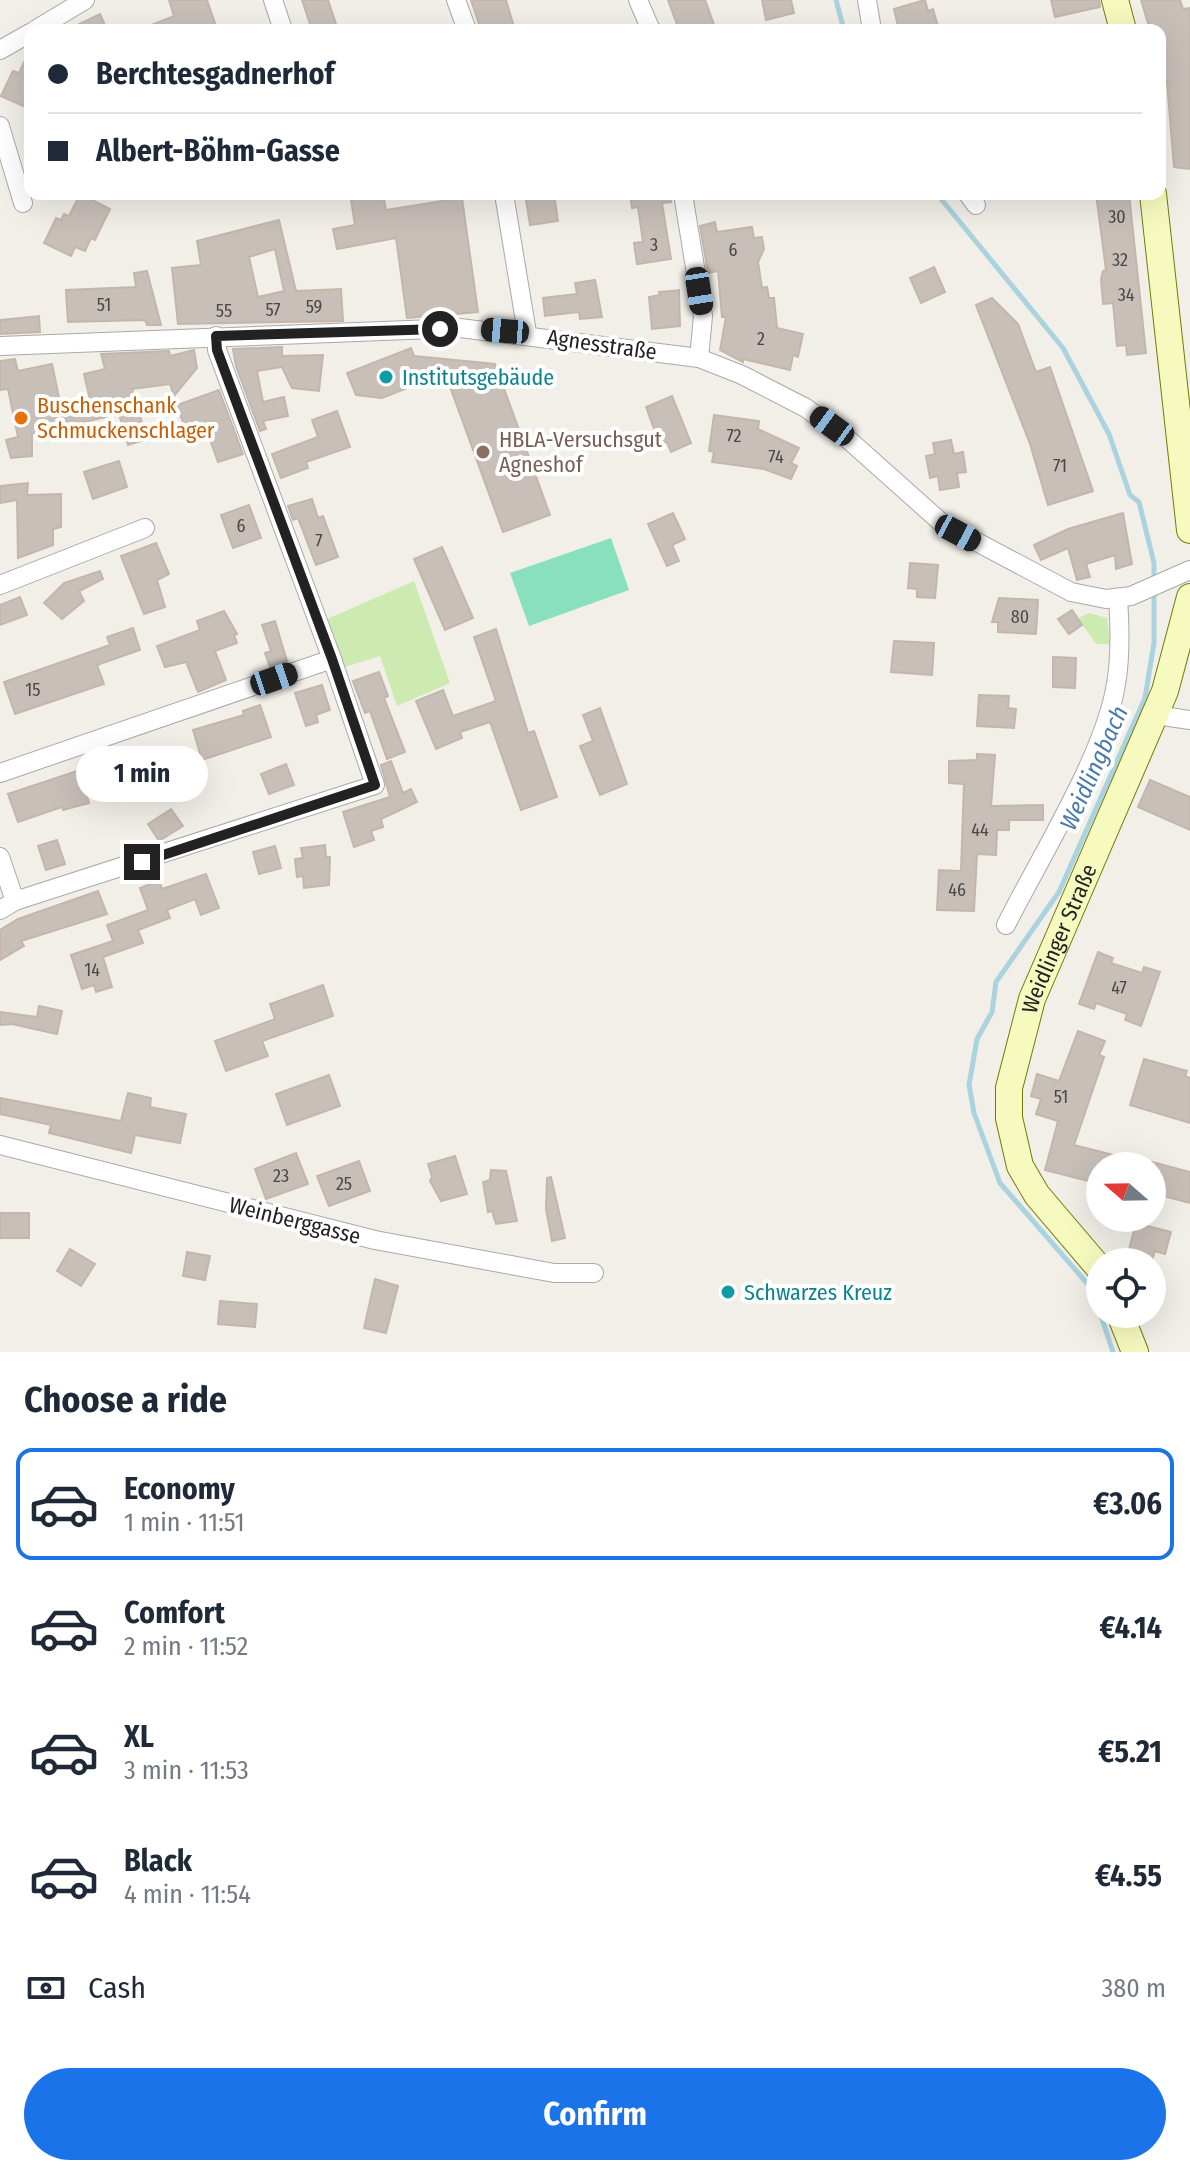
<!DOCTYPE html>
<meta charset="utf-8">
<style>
body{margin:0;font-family:"Fira Sans Condensed",sans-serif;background:#f6f6f7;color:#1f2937;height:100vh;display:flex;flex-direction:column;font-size:30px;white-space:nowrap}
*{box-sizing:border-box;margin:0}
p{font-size:26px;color:#747a83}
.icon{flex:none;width:44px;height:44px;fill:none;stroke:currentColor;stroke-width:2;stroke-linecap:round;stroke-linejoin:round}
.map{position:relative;height:1352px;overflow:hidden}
.drawer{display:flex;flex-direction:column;background:#fff;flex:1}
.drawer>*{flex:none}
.banner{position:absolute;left:24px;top:24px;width:1142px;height:176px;border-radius:16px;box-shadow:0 8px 32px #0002;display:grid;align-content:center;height:176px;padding:0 24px;background:#fff}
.needle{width:52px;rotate:290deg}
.tools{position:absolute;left:1086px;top:1152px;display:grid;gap:16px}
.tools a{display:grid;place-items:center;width:80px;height:80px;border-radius:50%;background:#fff;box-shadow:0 8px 32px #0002;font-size:40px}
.end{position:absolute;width:36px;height:36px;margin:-18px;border:10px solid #222;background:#fff;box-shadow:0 0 0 4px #fff}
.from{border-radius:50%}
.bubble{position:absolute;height:56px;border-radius:28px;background:#fff;box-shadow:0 8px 32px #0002;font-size:26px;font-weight:700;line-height:56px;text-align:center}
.car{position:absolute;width:24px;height:48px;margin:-24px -12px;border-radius:10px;box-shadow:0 0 6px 2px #0007;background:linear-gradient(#222 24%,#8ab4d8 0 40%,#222 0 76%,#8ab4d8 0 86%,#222 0)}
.banner b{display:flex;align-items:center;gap:28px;height:76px;font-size:30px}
.banner b+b{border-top:2px solid #e0e1e3}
.banner i{width:20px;height:20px;background:#1f2937}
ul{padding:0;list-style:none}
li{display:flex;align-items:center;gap:24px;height:112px;margin:0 16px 12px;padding:0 8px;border:4px solid transparent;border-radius:16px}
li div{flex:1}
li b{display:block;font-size:30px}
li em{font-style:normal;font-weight:700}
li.current{border-color:#1a73e8}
li>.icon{width:72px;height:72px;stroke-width:1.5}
h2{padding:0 24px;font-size:36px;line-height:96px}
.pay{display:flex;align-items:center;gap:20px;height:88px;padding:0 24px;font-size:30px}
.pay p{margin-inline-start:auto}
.action{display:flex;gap:16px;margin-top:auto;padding:16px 24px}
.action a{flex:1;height:92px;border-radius:48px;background:#1a73e8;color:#fff;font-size:32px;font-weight:700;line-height:92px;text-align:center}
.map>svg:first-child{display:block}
.grass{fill:#cdebb0}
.pitch{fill:#88e0be}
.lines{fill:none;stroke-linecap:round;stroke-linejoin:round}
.stream{stroke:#aad3df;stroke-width:5}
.building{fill:#c7bfb8;stroke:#c4b6ab;stroke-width:2;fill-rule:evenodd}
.street-casing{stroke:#a9a9a9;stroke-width:20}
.secondary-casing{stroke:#707d05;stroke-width:28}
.street{stroke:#fff;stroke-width:18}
.secondary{stroke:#f7fabf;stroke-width:26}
.route{stroke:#222;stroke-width:10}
.culture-dot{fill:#0f9aa8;stroke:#fff;stroke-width:3}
.food-dot{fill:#e8710a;stroke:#fff;stroke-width:3}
.education-dot{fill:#8d6e63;stroke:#fff;stroke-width:3}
.labels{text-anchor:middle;stroke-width:8;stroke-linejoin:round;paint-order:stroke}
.number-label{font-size:18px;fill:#4b4948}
.street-label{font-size:22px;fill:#222;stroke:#fff}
.culture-label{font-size:22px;fill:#0d838f;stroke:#fff;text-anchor:start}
.food-label{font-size:22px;fill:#c56008;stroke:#fff;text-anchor:start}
.education-label{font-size:22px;fill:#785e54;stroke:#fff;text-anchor:start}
.water-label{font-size:24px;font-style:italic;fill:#4a7aab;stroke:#fff}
</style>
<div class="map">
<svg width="1190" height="1352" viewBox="0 0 1190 1352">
<rect width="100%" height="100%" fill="#f2efe9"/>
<g class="grass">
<path d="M414 581 450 683 397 706 380 656 345 667 325 620Z"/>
<path d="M1089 613 1107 618 1110 644H1096L1078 618Z"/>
</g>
<path class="pitch" d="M611 538 629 590 529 626 510 573Z"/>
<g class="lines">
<g class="stream">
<path d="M836 0 844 30"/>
<path d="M937 194 1063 348 1109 434 1130 495 1139 502 1154 563V581"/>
<path d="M1113 1352 1092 1289 1000 1183 974 1113 969 1085 977 1039 992 1012 996 982 1059 892 1145 698 1154 643V591"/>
</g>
</g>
<g class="building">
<path d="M169 0H207L216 26 204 30H139L174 16Z"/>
<path d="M302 0H328L338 30H312Z"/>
<path d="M471 0H506L515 30H481Z"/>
<path d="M668 0H705L716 30H679Z"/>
<path d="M762 0H791L794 13 766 20Z"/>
<path d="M925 0 928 11 933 9 939 30H899L894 9Z"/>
<path d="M1051 0H1099L1100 7 1055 17Z"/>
<path d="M1141 0H1180L1183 9 1190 8V169L1174 167 1167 82 1160 66V30H1150Z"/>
<path d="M100 14 107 30H67Z"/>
<path d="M30 50V109L1 96 13 71 19 73Z"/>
<path d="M80 194 110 209 95 240 91 238 85 251 75 247 71 256 44 243 56 218 61 220 64 214 69 216Z"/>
<path d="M350 194H383L386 210 462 198 478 312 407 318 396 238 337 249 333 229 355 225Z"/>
<path d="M525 194H554L558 221 530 225Z"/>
<path d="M630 194H670L671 202 662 203 671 259 637 264 634 243 643 242 638 207 632 208Z"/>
<path d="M1096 194H1129L1146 353 1127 355 1126 345 1117 346 1113 303 1103 304 1101 279 1103 271 1106 270Z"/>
<path d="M279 220 296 291 341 289 343 321 178 324 172 268 201 265 197 241ZM275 249 284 291 258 297 249 257Z"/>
<path d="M715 222 717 232 752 227 754 238 762 237 764 249 758 262 762 288 767 287 769 298H774L777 328 803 334 798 357 793 355 790 370 743 359V362L720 350 726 317H722L718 271 708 273 700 226Z"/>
<path d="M934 267 945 292 921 303 910 278Z"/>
<path d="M147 271 161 325H147L145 320 68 322 66 290 136 287 134 273Z"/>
<path d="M595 280 602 317 580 319 579 312 545 316 543 298 577 294 575 283Z"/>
<path d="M679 290 680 326 652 329 649 297 660 295 659 292Z"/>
<path d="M992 298 1018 324 1036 372 1050 367 1093 491 1048 505 1030 444 976 305Z"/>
<path d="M39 316 40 332 0 334V320Z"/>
<path d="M282 347V356L323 355 319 391 292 388 282 367 257 371 263 402 284 397 288 416 263 421 266 429 260 431 236 366 233 349Z"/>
<path d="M411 348 414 356 495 364 550 515 503 532 445 373 382 398 356 395 347 373Z"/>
<path d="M194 350 197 368 174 396 170 384 132 389 147 439 128 445 119 414 32 434V456L11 458 6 440 18 437 8 389 0 390V361L15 359 18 371 52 364 61 407 90 400 84 374 105 369 101 354 169 351 170 356Z"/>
<path d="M219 390 243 454 218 462 207 431 200 433 196 421 184 425 177 405Z"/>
<path d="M672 396 691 443 671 452 667 442 660 445 646 407Z"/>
<path d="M337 411 350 447 306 462 308 468 281 478 272 454 318 437 312 420Z"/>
<path d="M714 415 759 421 758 429 799 448 791 463 797 466 791 479 764 469 712 462 714 452 709 451Z"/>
<path d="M951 440 954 454 963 452 966 472 957 473 959 487 940 490 938 476 930 478 926 456 935 454 933 443Z"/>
<path d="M119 461 127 487 93 499 84 472Z"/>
<path d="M28 483 27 495 61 494V527L53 529V545L18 558 17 500 0 503V486Z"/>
<path d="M312 499 318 518 323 516 338 557 316 565 298 518 293 520 288 506Z"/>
<path d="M249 505 261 538 233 548 221 515Z"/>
<path d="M673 513 685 539 672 545 679 561 667 566 648 524Z"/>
<path d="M1123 513 1132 564 1116 569 1115 555 1086 564 1090 577 1077 580 1068 548 1041 560 1034 545 1068 529Z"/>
<path d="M156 543 169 574 157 580 165 607 144 614 121 556Z"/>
<path d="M442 547 473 618 445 630 414 559Z"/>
<path d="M910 563 938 565 935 598 917 597V589L908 588Z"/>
<path d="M100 571 103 579 79 591 84 601 62 619 44 603 64 583Z"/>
<path d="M20 597 27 615 0 625V605Z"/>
<path d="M999 598 1038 600 1036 634 998 632V622H992Z"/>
<path d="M1072 610 1082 625 1069 634 1058 619Z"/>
<path d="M224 611 237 634 234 635 237 643 215 651 226 680 198 692 186 662 165 667 157 646 200 630 197 621Z"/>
<path d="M275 621 287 661 270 667 265 653 271 651 262 625Z"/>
<path d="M133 628 140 650 97 665 104 684 15 714 4 682 110 645 107 637Z"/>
<path d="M496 629 528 733 534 731 557 797 521 810 490 722 460 732 462 738 436 749 416 701 443 690 453 716 496 701 474 637Z"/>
<path d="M894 641 934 643 932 675 891 672Z"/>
<path d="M1053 657 1076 658 1075 688 1053 687Z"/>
<path d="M379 672 388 696 384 698 405 752 387 759 370 711 365 713 353 681Z"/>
<path d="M322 685 330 710 316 715 318 722 306 726 295 693Z"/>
<path d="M979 695 1009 696 1008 708 1016 709 1014 728 977 726Z"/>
<path d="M260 705 271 737 202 760 193 730 244 715 243 711Z"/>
<path d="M600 708 627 784 600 795 580 746 593 741 583 715Z"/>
<path d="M140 752 148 774 118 785 110 762Z"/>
<path d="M977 754 995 755 991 806 1043 805V820H1009V830H997L996 855 977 854 974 911 937 910 939 870 961 871 964 784 949 783V761L977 760Z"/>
<path d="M391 761 403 793 411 789 417 802 381 819 383 827 371 831 374 840 354 847 343 812 390 797 381 765Z"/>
<path d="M286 764 294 785 269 794 261 774Z"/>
<path d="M80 770 89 803 63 810 62 807 18 822 8 794Z"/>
<path d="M1150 780 1190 797V830L1138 807Z"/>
<path d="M171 809 183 826 159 841 148 824Z"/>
<path d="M57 840 65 864 46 870 38 846Z"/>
<path d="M325 845 326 857H330L329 885 304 888 303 876 297 877 295 859 303 858 301 848Z"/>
<path d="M275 846 281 868 259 874 253 852Z"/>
<path d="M206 874 219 908 201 915 195 899 167 910 170 918 138 930 143 943 103 957 112 987 96 992 94 985 82 989 71 955 113 941 107 925 148 910 140 888 159 880 162 889Z"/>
<path d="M98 891 107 914 21 941 24 946 0 960V930L18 919Z"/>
<path d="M1098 952 1113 958 1111 963 1142 973 1144 967 1160 972 1141 1026 1125 1020 1127 1014 1096 1003 1094 1009 1079 1004Z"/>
<path d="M323 985 333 1016 262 1041 268 1056 226 1071 215 1041 275 1019 270 1004Z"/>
<path d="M39 1006 62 1011 57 1034 12 1024 0 1025V1012L37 1017Z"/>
<path d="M1078 1031 1105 1041 1099 1055 1104 1057 1074 1145 1137 1161 1136 1166H1100V1184L1045 1170 1058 1121 1036 1114 1041 1099 1031 1096 1037 1074 1059 1081Z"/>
<path d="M1144 1059 1187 1071 1185 1076 1190 1078V1123L1130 1105Z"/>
<path d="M329 1075 340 1106 287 1125 276 1094Z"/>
<path d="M128 1093 151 1098 150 1107 186 1114 180 1143 135 1135 131 1153 49 1133 51 1125 0 1114V1098L121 1121Z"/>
<path d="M296 1153 308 1184 266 1199 255 1169Z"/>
<path d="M455 1156 467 1194 441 1201 430 1181 432 1177 428 1164Z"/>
<path d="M359 1161 370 1191 329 1206 317 1176Z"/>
<path d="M1152 1162 1190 1172V1203L1152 1193Z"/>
<path d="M491 1170 506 1171 517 1221 496 1224 492 1211 488 1212 483 1182 490 1180Z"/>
<path d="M551 1177 565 1238 552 1241 546 1209 547 1178Z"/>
<rect x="0" y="1213" width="29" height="25"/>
<path d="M1136 1223 1171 1232 1165 1254 1155 1251 1152 1260 1128 1253Z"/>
<path d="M70 1249 95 1264 81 1286 57 1271Z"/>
<path d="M187 1252 210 1256 205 1280 183 1276Z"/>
<path d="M375 1279 398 1286 386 1333 364 1328Z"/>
<path d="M220 1301 257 1304 255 1327 218 1324Z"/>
</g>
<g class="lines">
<g class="street-casing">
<g id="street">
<path d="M273 0 283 30"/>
<path d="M456 0 467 30"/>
<path d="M638 0 651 30"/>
<path d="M867 0 872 30"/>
<path d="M35 30 85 0"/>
<path d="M0 50 30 33"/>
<path d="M0 126 23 203"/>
<path d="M504 194 527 333"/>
<path d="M683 194 703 316 699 358"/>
<path d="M968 194 976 205"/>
<path d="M0 346 460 328 699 358 742 375 806 408 850 441 943 524 1071 592 1106 599 1131 596 1190 570"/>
<path d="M0 585 145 528"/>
<path d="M1156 715 1190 720"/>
<path d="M0 773 332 659"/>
<path d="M0 857 15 901"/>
<path d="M0 910 15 901 375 785 332 659 217 350 216 336"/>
<path d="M1006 925C1039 859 1105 754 1116 684 1121 656 1120 627 1118 598"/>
<path d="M0 1145 375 1240 554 1273H594"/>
</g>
</g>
<g class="secondary-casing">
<g id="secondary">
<path d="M1115 0 1123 30"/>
<path d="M1153 194 1190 530"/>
<path id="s1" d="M1100 1269 1037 1195 1020 1166 1009 1118V1088L1032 999 1165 691 1190 597"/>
<path d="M1120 1314 1135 1352"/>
</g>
</g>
<use href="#street" class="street"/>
<use href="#secondary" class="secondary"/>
</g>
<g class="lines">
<path class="route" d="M142 862 375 785 332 659 217 350 216 336 440 329"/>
</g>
<g class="culture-dot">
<circle cx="386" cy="377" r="8"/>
<circle cx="728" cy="1292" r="8"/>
</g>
<circle class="food-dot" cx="21" cy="418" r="8"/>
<circle class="education-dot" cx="483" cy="452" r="8"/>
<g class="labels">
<g class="number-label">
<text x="1117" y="223">30</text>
<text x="654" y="251">3</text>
<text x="733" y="256">6</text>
<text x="1120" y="266">32</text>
<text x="1126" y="301">34</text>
<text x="104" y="311">51</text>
<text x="314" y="313">59</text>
<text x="273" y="316">57</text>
<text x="224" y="317">55</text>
<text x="761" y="345">2</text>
<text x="734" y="442">72</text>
<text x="776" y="463">74</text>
<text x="1060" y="472">71</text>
<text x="241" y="532">6</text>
<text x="319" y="547">7</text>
<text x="1020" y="623">80</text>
<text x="33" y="696">15</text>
<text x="980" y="836">44</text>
<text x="957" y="896">46</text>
<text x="92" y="976">14</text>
<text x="1119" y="994">47</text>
<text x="1061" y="1103">51</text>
<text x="281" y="1182">23</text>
<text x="344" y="1190">25</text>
</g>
<g class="street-label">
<text transform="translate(602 344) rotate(8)" y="8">Agnesstraße</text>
<text dy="8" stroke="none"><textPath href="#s1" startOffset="368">Weidlinger Straße</textPath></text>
<text transform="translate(295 1220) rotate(14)" y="8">Weinberggasse</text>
</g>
<g class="culture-label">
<text x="402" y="385">Institutsgebäude</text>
<text x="744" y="1300">Schwarzes Kreuz</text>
</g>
<g class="food-label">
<text x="37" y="413">Buschenschank<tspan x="37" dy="25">Schmuckenschlager</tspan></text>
</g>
<g class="education-label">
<text x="499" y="447">HBLA-Versuchsgut<tspan x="499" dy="25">Agneshof</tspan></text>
</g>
<g class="water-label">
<text transform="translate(1094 768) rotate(-66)" y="8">Weidlingbach</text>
</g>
</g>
</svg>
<div class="tools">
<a><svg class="needle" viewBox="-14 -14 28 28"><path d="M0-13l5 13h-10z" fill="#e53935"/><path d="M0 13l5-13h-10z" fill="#747a83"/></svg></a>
<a><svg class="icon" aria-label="locate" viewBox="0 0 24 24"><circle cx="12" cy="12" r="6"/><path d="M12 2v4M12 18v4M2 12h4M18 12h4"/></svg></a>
</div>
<i class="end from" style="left:440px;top:329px"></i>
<i class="end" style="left:142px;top:862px"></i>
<div class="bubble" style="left:76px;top:746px;width:132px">1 min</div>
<i class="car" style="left:699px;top:291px;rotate:171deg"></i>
<i class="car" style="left:505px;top:331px;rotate:275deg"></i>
<i class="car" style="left:832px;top:426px;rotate:306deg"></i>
<i class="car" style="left:958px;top:533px;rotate:118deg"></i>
<i class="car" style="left:274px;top:679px;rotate:71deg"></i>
<div class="banner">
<b><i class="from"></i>Berchtesgadnerhof</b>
<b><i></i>Albert-Böhm-Gasse</b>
</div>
</div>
<section class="drawer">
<h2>Choose a ride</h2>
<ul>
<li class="current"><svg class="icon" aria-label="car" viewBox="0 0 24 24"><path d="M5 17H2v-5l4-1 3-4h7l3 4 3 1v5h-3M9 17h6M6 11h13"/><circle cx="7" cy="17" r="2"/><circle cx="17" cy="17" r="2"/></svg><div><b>Economy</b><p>1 min · 11:51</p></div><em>€3.06</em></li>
<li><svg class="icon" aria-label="car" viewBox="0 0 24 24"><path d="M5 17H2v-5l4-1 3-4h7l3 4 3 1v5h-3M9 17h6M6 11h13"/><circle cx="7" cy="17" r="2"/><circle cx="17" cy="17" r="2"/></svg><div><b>Comfort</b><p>2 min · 11:52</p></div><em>€4.14</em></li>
<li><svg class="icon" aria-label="car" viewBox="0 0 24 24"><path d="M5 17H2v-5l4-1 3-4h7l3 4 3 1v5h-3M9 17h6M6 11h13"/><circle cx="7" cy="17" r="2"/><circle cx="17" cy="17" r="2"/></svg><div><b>XL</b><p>3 min · 11:53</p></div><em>€5.21</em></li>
<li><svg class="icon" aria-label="car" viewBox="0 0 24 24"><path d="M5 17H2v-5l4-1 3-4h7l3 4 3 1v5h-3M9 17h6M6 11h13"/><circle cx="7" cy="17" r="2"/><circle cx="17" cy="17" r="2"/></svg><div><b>Black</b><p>4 min · 11:54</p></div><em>€4.55</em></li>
</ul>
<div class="pay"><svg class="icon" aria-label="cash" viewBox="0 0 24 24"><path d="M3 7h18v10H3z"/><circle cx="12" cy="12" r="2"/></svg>Cash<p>380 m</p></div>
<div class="action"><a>Confirm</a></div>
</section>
